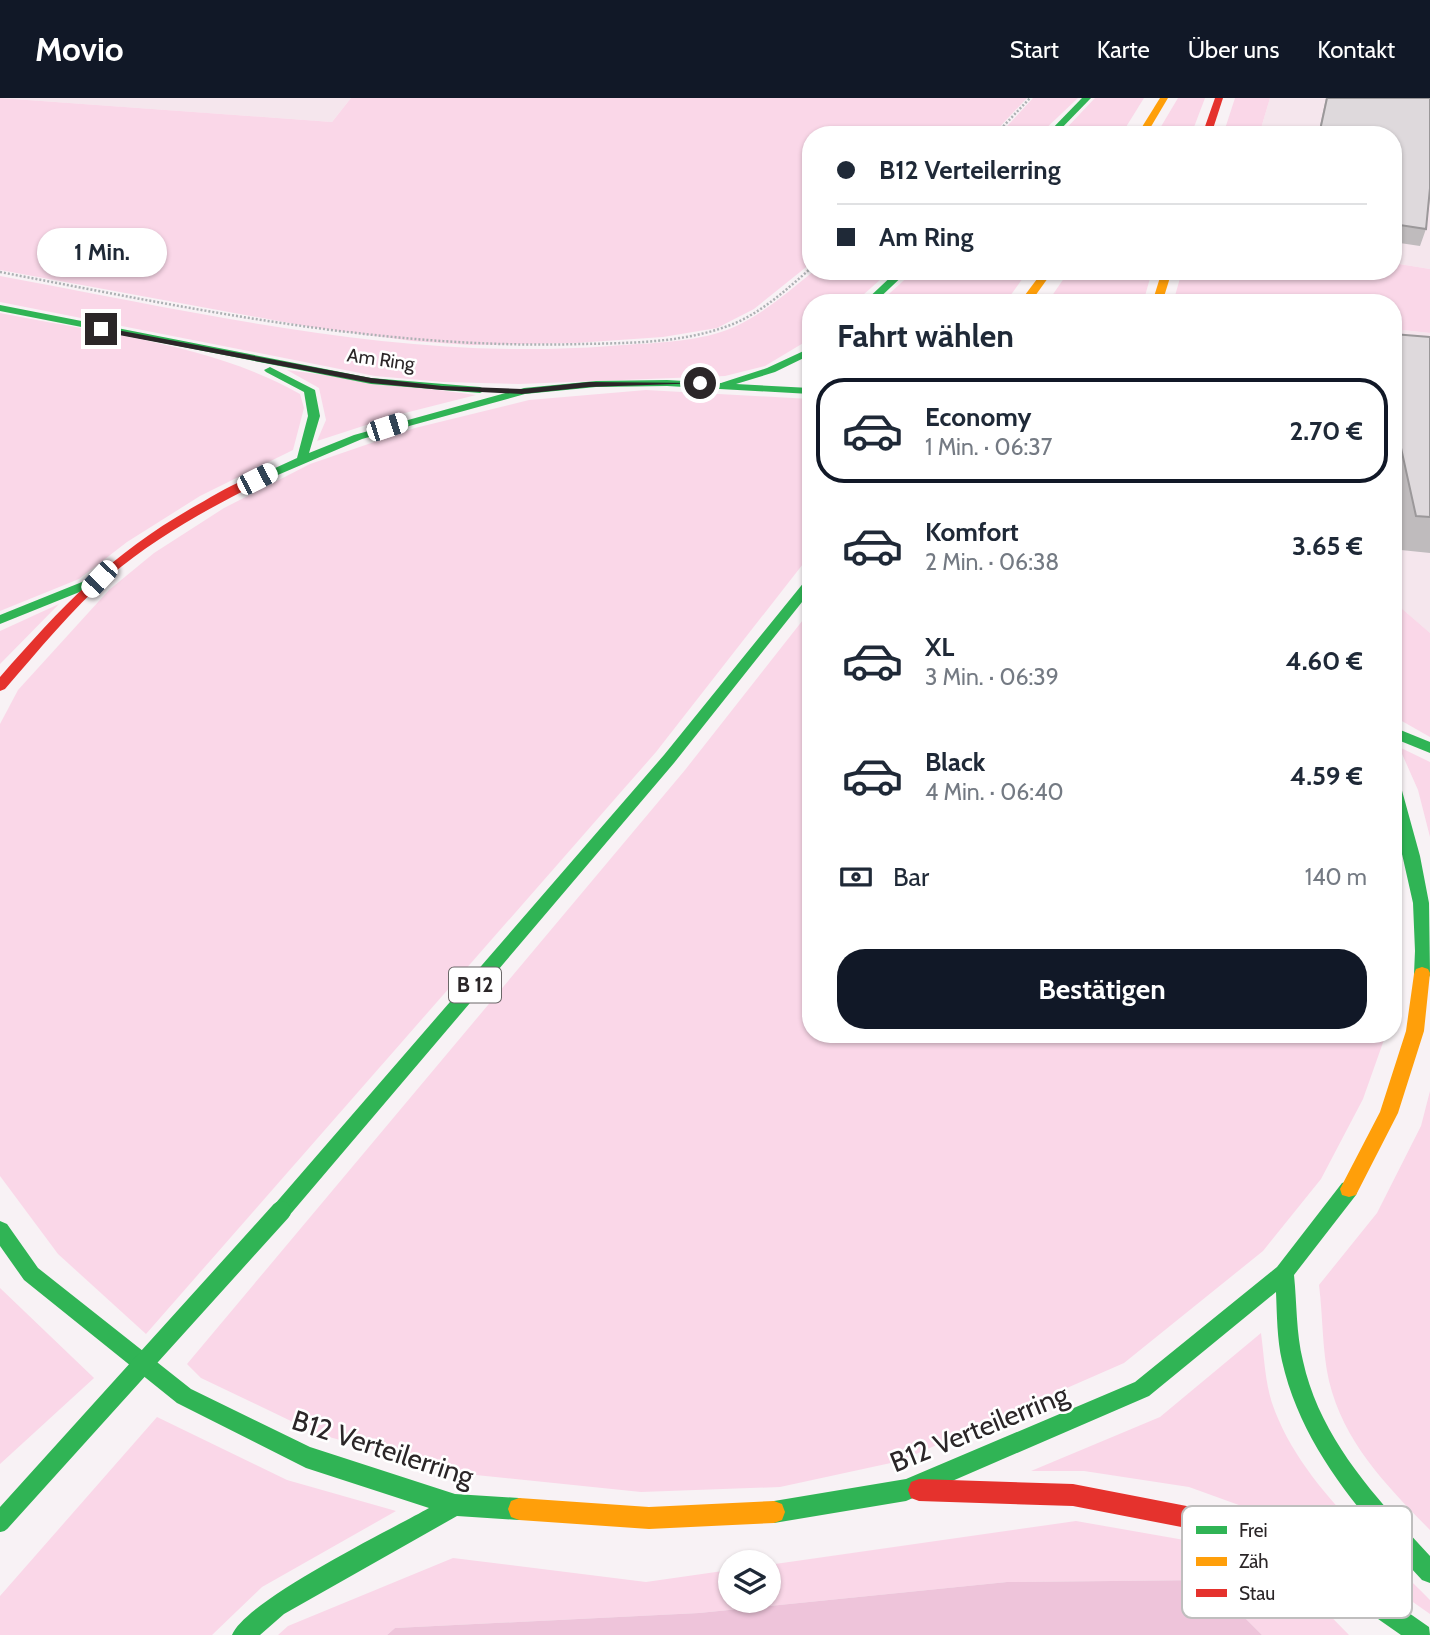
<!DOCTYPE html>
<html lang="de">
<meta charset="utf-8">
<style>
body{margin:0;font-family:Cabin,sans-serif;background:#f2f2f3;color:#1f2937;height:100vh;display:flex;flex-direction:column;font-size:26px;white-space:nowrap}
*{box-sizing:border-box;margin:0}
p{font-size:23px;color:#747a83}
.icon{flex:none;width:38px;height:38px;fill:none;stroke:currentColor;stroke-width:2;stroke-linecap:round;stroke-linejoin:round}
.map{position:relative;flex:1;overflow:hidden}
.drawer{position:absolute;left:802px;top:196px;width:600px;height:749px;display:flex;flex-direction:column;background:#fff;border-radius:28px;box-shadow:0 2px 5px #0004}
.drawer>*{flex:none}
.guide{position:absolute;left:802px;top:28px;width:600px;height:154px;border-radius:28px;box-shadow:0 2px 5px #0004;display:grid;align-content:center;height:154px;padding:0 35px;background:#fff}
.tools{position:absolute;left:718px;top:1452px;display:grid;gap:14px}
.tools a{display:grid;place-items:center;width:63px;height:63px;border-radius:50%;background:#fff;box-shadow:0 2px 5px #0004;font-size:35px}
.end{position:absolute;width:32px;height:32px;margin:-16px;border:9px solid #2b2628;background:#fff;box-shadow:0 0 0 4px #fff}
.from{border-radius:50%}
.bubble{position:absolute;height:49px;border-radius:24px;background:#fff;box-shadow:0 2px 5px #0004;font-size:23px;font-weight:700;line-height:49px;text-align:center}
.car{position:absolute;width:21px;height:42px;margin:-21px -10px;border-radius:9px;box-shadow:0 0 5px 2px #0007;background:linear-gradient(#fff 24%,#345 0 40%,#fff 0 76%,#345 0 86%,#fff 0)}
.guide b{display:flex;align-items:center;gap:24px;height:66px;font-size:26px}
.guide b+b{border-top:2px solid #e0e1e3}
.guide i{width:18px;height:18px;background:#1f2937}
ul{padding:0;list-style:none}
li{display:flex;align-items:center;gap:21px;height:105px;margin:0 14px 10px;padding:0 21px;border:4px solid transparent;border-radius:28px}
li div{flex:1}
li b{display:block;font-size:26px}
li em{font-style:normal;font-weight:700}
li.active{border-color:#111827}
li>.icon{width:63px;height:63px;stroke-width:1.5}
h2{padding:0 35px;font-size:32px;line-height:84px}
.pay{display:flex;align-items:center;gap:18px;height:77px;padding:0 35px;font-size:26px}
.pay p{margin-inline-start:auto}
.button{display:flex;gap:14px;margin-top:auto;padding:14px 35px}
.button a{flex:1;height:80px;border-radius:28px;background:#111827;color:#fff;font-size:28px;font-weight:700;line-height:80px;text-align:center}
header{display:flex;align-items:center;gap:42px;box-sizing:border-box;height:98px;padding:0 35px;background:#111827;color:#fff}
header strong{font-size:33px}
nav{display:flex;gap:38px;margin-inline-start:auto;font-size:24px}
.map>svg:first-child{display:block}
.built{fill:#f5e6ed}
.green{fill:#fad7e8}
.forest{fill:#eec4da}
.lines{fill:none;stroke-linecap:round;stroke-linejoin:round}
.path{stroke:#adb1b4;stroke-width:2.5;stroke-dasharray:2 2;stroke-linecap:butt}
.fast{fill:#30b455;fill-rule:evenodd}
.slow{fill:#ff9f0a;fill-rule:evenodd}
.jam{fill:#e5322d;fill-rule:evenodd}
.fast-bridge{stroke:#30b455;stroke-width:20}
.wall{fill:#bfbbbd}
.building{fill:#ded9dc;stroke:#9b989a;stroke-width:2}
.route{fill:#2b2628}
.labels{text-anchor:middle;stroke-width:5;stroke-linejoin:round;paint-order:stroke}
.far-street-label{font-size:19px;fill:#2b2628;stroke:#fff}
.shield{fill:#fff;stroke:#6b6768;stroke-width:2}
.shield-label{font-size:21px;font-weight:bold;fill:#2b2628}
.near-street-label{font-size:28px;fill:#2b2628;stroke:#fff}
.key{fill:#fff;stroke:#bfbebe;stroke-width:2}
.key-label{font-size:19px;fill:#2b2628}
</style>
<header>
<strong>Movio</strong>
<nav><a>Start</a><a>Karte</a><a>Über uns</a><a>Kontakt</a></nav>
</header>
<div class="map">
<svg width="1430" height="1537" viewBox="0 0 1430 1537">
<rect width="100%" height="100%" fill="#f8f2f5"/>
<g class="built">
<path d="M0 0H351L332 24Z"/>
<path d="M1270 0H1430V171L1393 165V37H1259Z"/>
<path d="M1393 231 1430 235V535L1393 503Z"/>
</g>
<g class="green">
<path d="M0 0 332 24 351 0H1027L992 37H810V166L754 211 717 230 663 239 576 245 471 247 412 243 311 229 0 172Z"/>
<path d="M1033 0H1078L1039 37H999Z"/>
<path d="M1095 0H1144L1121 37H1060Z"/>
<path d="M1178 0H1205L1191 37H1156Z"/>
<path d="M1235 0H1270L1259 37H1223Z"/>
<path d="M1393 165 1430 171V235L1393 231V205H1173L1182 173H1393Z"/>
<path d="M814 173H890L854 205H810V241L765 268 725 278 519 286 443 284 375 278 0 204V178C201 215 404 264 610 248 646 245 687 245 721 234 757 222 785 196 814 173Z"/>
<path d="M914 173H1028L1005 205H879Z"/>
<path d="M1069 173H1152L1143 205H1047Z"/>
<path d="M0 215C98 235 213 246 300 296L304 310 293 352 200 398 127 444 79 481 0 513Z"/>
<path d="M287 272 476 297 397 317 317 343 326 322 319 290Z"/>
<path d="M646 292 810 301V457L656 654 146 1236 58 1156 0 1078V626L18 592 109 492 154 455 224 410 310 366 415 330 529 302Z"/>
<path d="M1393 503 1430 535V639L1393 618Z"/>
<path d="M59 506 0 566V533Z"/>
<path d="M810 513V936H1386L1363 1001 1321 1081 1263 1153 1124 1265 900 1363 780 1389 641 1394 466 1376 318 1336 201 1280 187 1266 685 672Z"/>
<path d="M1399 649 1430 664V739L1418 692Z"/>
<path d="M1430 993V1432C1387 1388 1344 1345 1329 1283 1322 1252 1323 1218 1319 1187L1377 1115 1421 1028Z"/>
<path d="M0 1190 94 1280 0 1366Z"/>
<path d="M1261 1235C1264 1257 1265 1284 1272 1305 1299 1384 1373 1444 1430 1502V1516L1313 1434 1189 1389 1084 1373H1031L1160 1319Z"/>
<path d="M157 1319 287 1382 396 1413 262 1489 212 1537H0V1498Z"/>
<path d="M1076 1423 1190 1443 1305 1492 1349 1537H1262L1207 1482 1007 1484 699 1515 395 1530 387 1537H278L288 1528 453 1460 646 1484 730 1472V1503H768V1467Z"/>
</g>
<path class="forest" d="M1207 1482 1262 1537H387L395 1530 699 1515 1007 1484Z"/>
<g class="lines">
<g class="path">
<path d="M995 37 1030 0"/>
<path d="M0 174C193 211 384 252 581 246 631 245 686 245 733 226 762 214 786 192 810 171"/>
</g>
<g class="fast">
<path d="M1082 0H1091L1055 37H1046Z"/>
<path d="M897 173H908L874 205H863Z"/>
<path d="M0 207 371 280 480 289 486 292 480 295 371 286 0 213Z"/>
<path d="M810 250V257L775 274 736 286 810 290V296L667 288 596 289 525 296 362 341 259 385H251L249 382 297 360 308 318 304 294 266 274 264 272 270 269 315 292 320 318 309 355 354 337 524 290 596 283 667 282 721 285 767 270Z"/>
<path d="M87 482 92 483V489L0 526V517Z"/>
<path d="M810 482V494L674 665 288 1119 281 1122 274 1119 272 1113 274 1107 664 657 805 483Z"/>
<path d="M1393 629 1430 644V655L1393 640Z"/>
<path d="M1393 684 1401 689 1420 758 1429 805 1430 877 1428 881 1422 883 1416 881 1414 876 1415 853 1413 805 1393 716Z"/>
<path d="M1349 1083 1356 1085 1358 1091 1356 1097 1294 1177C1297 1206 1296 1235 1303 1263 1320 1341 1377 1401 1430 1458V1485L1422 1482C1363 1418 1302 1351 1282 1263 1277 1241 1277 1217 1276 1194L1149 1298 906 1403 774 1425 766 1422 763 1414 766 1406 774 1403 906 1381 1135 1284 1277 1169 1342 1085Z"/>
<path d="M0 1123 7 1126 38 1170 191 1291 310 1349 455 1396 519 1400 527 1403 530 1411 527 1419 519 1422 457 1418 284 1516 260 1537H232C246 1502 390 1432 429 1410L306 1370 177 1305 24 1182 0 1148Z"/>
<path d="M1202 1411 1320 1453 1429 1529 1430 1537H1401L1305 1470 1194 1430 1191 1422 1194 1414Z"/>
</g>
<g class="slow">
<path d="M1160 0H1168L1146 37H1137Z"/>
<path d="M1043 173H1053L1030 205H1019Z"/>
<path d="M1162 173H1172L1162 205H1152Z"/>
<path d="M1422 869 1428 871 1430 875 1424 933 1398 1015 1356 1097 1349 1099 1342 1097 1340 1091 1380 1014 1406 933 1414 876 1416 871Z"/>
<path d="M519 1400 649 1409 774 1403 782 1406 785 1414 782 1422 774 1425 649 1431 519 1422 511 1419 508 1411 511 1403Z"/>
</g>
<g class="jam">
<path d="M1215 0H1223L1211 37H1202Z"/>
<path d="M255 378 259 379V385C207 411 155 440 110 478 71 512 39 552 5 591L0 593V579C64 506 112 455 197 407 215 397 235 384 255 378Z"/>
<path d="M919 1381 1073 1386 1202 1411 1210 1414 1213 1422 1210 1430 1202 1433 1073 1408 919 1403 911 1400 908 1392 911 1384Z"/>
</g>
<path class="fast-bridge" d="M0 1424 281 1113"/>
</g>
<g class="wall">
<path d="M1326 0H1430V99L1426 131 1420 148 1393 144V37H1318Z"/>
<path d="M1393 236 1430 239V455L1401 452 1393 412Z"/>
</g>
<g class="building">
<path d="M1327 0H1430V90L1426 131 1393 126V37H1319Z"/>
<path d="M1393 236 1430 239V419L1416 418 1401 350 1393 349Z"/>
</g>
<path class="route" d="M101 229 371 280 442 288 522 291 589 284 704 285 589 289 522 296 442 292 371 285 98 233Z"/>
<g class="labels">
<g class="far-street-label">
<text transform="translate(381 261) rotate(8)" y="7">Am Ring</text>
</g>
<rect class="shield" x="449" y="869.5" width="52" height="35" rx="5"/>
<g class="shield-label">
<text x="475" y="894">B 12</text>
</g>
<g class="near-street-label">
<text transform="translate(979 1330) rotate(-22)" y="10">B12 Verteilerring</text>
<text transform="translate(383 1350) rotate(18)" y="10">B12 Verteilerring</text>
</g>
</g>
<rect x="1182" y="1408" width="230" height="112" rx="10" class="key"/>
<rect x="1196" y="1428" width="31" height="8" fill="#30b455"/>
<rect x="1196" y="1459" width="31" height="9" fill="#ff9f0a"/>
<rect x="1196" y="1491" width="31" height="8" fill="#e5322d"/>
<g class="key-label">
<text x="1239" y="1439">Frei</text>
<text x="1239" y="1470">Zäh</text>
<text x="1239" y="1502">Stau</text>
</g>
</svg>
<div class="tools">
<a><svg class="icon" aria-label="layers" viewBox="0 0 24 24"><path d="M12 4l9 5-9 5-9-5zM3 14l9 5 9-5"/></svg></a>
</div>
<i class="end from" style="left:700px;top:285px"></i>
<i class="end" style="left:101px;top:231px"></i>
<div class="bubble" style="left:37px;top:130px;width:130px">1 Min.</div>
<i class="car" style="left:387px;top:329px;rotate:72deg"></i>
<i class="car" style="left:257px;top:381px;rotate:63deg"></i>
<i class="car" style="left:99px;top:481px;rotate:223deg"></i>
<div class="guide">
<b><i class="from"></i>B12 Verteilerring</b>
<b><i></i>Am Ring</b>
</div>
<section class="drawer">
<h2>Fahrt wählen</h2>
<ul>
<li class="active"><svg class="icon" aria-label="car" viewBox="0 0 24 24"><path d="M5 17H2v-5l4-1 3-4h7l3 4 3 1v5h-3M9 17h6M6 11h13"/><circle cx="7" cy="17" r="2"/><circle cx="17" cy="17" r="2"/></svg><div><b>Economy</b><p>1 Min. · 06:37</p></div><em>2.70 €</em></li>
<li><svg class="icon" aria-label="car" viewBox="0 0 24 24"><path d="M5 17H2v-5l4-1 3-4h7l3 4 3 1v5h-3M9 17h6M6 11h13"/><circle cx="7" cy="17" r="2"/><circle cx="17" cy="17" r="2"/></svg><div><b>Komfort</b><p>2 Min. · 06:38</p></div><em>3.65 €</em></li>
<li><svg class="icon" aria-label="car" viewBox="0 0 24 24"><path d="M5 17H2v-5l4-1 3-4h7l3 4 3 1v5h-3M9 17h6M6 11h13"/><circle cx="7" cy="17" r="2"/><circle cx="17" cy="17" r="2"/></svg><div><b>XL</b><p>3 Min. · 06:39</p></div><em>4.60 €</em></li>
<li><svg class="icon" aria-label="car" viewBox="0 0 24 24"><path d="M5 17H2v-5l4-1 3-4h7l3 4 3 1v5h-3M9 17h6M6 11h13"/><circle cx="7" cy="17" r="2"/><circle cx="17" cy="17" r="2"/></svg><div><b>Black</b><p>4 Min. · 06:40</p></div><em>4.59 €</em></li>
</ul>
<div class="pay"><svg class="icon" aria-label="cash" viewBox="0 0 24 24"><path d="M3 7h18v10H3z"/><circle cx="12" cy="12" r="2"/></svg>Bar<p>140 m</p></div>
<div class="button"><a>Bestätigen</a></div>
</section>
</div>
